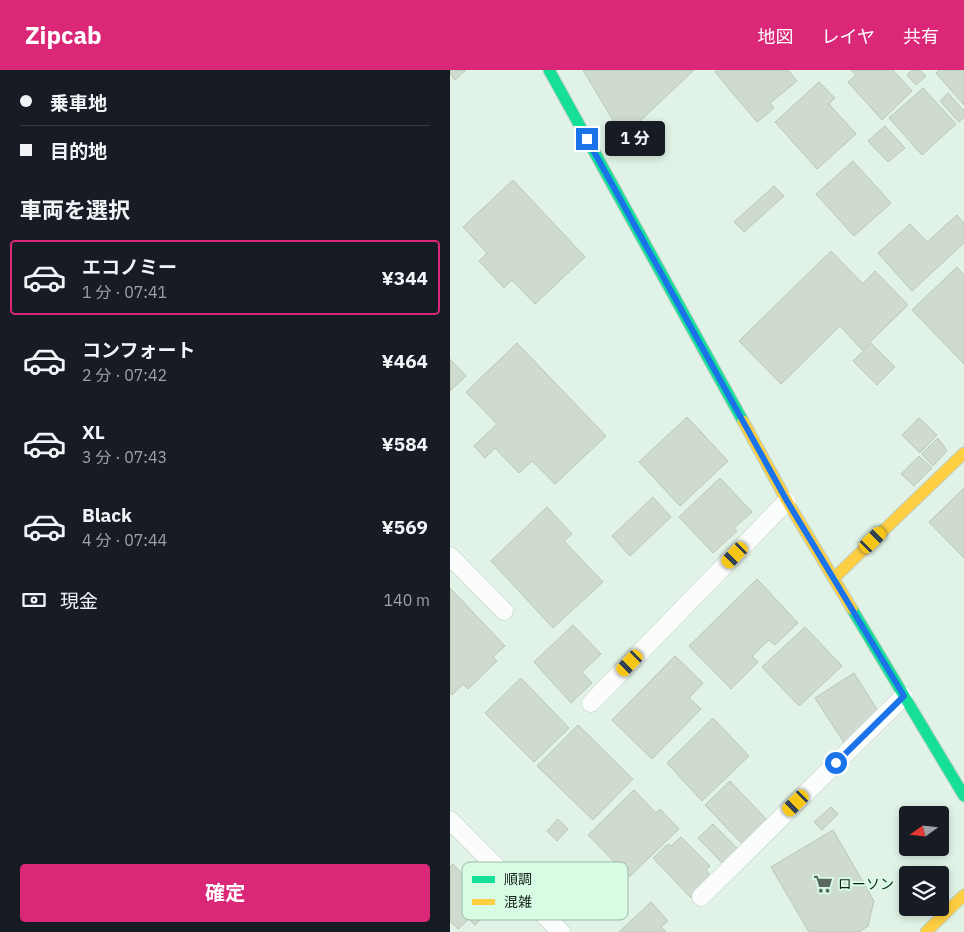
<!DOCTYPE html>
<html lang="ja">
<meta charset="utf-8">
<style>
body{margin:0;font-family:"IBM Plex Sans","Noto Sans JP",sans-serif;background:#20242c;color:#f1f3f6;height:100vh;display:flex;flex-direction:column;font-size:19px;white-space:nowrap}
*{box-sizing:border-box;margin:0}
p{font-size:16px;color:#9ea1a6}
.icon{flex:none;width:28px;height:28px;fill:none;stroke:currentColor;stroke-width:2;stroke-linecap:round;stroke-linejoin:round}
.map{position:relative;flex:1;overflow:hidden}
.drawer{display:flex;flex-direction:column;background:#171b24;width:450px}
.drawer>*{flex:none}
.hud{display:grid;align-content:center;height:110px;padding:0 20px;background:#171b24}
.needle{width:32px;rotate:255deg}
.tools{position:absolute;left:449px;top:736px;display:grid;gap:10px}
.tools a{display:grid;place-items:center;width:50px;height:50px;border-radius:5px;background:#171b24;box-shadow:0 2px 8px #0003;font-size:25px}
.end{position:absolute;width:22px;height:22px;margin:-11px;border:6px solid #1a73e8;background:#fff;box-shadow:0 0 0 2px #fff}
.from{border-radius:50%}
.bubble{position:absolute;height:35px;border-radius:5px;background:#171b24;box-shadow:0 2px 8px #0003;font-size:16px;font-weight:700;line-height:35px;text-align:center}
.car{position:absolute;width:15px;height:30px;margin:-15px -8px;border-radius:6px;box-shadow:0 0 4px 1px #0007;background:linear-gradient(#f5c518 24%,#345 0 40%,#f5c518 0 76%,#345 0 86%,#f5c518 0)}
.hud b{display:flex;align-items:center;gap:18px;height:48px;font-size:19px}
.hud b+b{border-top:1px solid #363941}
.hud i{width:12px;height:12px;background:#f1f3f6}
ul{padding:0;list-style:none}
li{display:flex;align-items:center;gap:15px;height:75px;margin:0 10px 8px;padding:0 10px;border:2px solid transparent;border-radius:5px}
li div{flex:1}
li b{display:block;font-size:19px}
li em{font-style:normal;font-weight:700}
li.on{border-color:#db2777}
li>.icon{width:45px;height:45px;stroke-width:1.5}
h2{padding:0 20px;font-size:22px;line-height:60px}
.pay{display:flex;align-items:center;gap:12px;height:55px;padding:0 20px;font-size:19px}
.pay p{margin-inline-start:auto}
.cta{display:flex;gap:10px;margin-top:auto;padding:10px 20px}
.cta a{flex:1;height:58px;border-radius:5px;background:#db2777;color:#fff;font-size:20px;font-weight:700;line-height:58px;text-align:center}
header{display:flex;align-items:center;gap:30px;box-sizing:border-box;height:70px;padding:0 25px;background:#db2777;color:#fff}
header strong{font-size:24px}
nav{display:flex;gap:28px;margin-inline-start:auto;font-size:18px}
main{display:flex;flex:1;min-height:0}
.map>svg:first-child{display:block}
.building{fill:#cfdbcf;stroke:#bac6b9}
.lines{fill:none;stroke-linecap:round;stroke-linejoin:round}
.lane-casing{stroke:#c0cfc5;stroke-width:19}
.fast-casing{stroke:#c0cfc5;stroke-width:13}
.slow-casing{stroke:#c0cfc5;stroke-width:13}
.lane{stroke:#fafdfb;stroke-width:18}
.fast{stroke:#16e098;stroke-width:11}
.slow{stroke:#ffcf43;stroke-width:11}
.route{stroke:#1a73e8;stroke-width:6}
.labels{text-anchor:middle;stroke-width:4;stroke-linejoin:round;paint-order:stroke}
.poi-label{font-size:14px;fill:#132018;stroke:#d8fbe3;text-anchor:start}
.key{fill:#d8fbe3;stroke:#9db9a6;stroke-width:1}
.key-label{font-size:14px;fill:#132018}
</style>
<header>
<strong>Zipcab</strong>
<nav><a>地図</a><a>レイヤ</a><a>共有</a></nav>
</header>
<main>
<section class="drawer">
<div class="hud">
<b><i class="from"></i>乗車地</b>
<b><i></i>目的地</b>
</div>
<h2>車両を選択</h2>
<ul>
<li class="on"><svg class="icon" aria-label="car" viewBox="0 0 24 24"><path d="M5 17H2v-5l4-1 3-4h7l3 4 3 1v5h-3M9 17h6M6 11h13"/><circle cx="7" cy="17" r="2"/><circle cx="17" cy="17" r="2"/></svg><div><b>エコノミー</b><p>1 分 · 07:41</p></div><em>¥344</em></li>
<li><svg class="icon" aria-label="car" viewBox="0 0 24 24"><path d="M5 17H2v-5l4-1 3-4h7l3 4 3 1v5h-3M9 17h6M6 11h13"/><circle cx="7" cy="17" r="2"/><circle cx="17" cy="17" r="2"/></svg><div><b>コンフォート</b><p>2 分 · 07:42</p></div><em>¥464</em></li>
<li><svg class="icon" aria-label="car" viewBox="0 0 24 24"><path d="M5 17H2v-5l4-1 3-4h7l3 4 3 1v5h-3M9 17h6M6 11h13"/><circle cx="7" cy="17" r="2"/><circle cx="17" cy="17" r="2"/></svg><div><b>XL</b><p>3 分 · 07:43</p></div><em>¥584</em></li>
<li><svg class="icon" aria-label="car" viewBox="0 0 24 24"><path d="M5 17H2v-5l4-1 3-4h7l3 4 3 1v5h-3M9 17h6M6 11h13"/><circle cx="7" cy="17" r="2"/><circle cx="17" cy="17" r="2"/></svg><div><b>Black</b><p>4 分 · 07:44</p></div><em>¥569</em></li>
</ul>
<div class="pay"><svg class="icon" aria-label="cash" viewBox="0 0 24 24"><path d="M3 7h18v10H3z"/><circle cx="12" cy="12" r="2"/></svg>現金<p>140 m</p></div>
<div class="cta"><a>確定</a></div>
</section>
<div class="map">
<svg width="514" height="862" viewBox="0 0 514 862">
<rect width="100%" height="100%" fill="#e0f3e6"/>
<g class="building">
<path d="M0 0H16L5 10 0 4Z"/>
<path d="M133 0H244L173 67Z"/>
<path d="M268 0H338L347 11 320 33 324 38 307 52 265 2Z"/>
<path d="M401 0H443L462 21 432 50 398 12 406 5Z"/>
<path d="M462 0H470L476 6 466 15 457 5Z"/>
<path d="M489 0H514V35L486 3Z"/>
<path d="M369 12 385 28 379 34 406 64 367 99 325 52Z"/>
<path d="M473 18 506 54 472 85 439 48Z"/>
<path d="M498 23 514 41V47L509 52 490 31Z"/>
<path d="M435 56 455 78 438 92 418 71Z"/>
<path d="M403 91 441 133 404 166 366 124Z"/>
<path d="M63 110 135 187 85 234 62 210 54 218 29 191 37 183 13 157Z"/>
<path d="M324 116 334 126 294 162 284 152Z"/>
<path d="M507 145 514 153V173L462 221 428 183 460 154 477 172Z"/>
<path d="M381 181 413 214 425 201 458 235 412 280 390 256 331 314 289 271Z"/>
<path d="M507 197 514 205V294L462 240Z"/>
<path d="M67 273 156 366 105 414 82 391 69 403 45 378 35 388 24 376 47 354 16 322Z"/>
<path d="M421 273 445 297 427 315 403 291Z"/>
<path d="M0 289 16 306 0 321Z"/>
<path d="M237 347 278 391 230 436 189 392Z"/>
<path d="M469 348 487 365 470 383 452 365Z"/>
<path d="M488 368 497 381 483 396 472 384Z"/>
<path d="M469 386 482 398 464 416 451 404Z"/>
<path d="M270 408 302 442 284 458 287 461 263 483 229 447Z"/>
<path d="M514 418V488L479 452Z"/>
<path d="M203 427 221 447 180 486 162 466Z"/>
<path d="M97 437 122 464 114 471 153 512 103 558 41 491Z"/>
<path d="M307 509 348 553 325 575 319 570 302 586 308 592 281 619 239 576Z"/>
<path d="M0 518 55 576 43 587 47 591 18 619 13 614 2 625 0 623Z"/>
<path d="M123 555 151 584 132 602 142 613 121 633 84 592Z"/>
<path d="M355 557 392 596 349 636 312 597Z"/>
<path d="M225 586 253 613 239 628 251 639 202 689 162 650Z"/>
<path d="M404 603 433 649 395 674 365 628Z"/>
<path d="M71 608 119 658 84 692 35 643Z"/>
<path d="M263 648 299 686 252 731 217 693Z"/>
<path d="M128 655 183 709 143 750 87 696Z"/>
<path d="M280 711 320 753 295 777 255 735Z"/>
<path d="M184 720 206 743 210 739 229 759 179 807 138 765Z"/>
<path d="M381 737 388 744 372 760 364 752Z"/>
<path d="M108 749 118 759 107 771 97 761Z"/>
<path d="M263 754 292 783 276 797 248 768Z"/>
<path d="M383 760 424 831 418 856 409 862H359L321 797Z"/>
<path d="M231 767 260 796 256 800 262 807 241 828 203 788 218 774 221 776Z"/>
<path d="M3 794 44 837 25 855 19 849 8 859 0 851V797Z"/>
<path d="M201 832 218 851 211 857 216 862H169Z"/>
</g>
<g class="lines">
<g class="lane-casing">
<g id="lane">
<path d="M0 486 54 541"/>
<path d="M141 633 337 431"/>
<path d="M0 750 111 862"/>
<path d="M251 827 454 626"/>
</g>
</g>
<g class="fast-casing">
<g id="fast">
<path d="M99 0 293 351"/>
<path d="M402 539 514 726"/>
</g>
</g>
<g class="slow-casing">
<g id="slow">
<path d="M293 351 337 431 402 539"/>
<path d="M384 508 514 383"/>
<path d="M476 862 514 825"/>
</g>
</g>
<use href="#lane" class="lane"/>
<use href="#fast" class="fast"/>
<use href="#slow" class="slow"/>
</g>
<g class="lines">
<path class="route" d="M137 69 337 431 454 626 386 693"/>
</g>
<defs>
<g id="supermarket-bare" transform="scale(1.5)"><path d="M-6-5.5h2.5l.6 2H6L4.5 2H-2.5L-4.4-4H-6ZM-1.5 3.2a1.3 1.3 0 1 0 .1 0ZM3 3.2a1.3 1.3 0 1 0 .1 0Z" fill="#5b6a60" stroke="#d8fbe3" stroke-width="2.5" paint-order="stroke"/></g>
</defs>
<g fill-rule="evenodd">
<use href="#supermarket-bare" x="373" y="814"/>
</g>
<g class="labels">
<g class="poi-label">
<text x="388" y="819">ローソン</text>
</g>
</g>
<rect x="12" y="792" width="166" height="58" rx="8" class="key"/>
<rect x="22" y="806" width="23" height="7" fill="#16e098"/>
<rect x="22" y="829" width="23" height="6" fill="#ffcf43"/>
<g class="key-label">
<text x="54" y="814">順調</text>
<text x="54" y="837">混雑</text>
</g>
</svg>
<div class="tools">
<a><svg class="needle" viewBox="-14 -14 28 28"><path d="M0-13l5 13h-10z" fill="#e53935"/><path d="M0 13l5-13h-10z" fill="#9ea1a6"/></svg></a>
<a><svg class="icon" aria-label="layers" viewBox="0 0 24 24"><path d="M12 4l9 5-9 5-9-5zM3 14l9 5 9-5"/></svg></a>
</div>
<i class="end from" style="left:386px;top:693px"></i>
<i class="end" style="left:137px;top:69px"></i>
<div class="bubble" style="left:155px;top:51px;width:60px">1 分</div>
<i class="car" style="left:423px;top:470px;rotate:46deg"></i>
<i class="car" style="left:285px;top:485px;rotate:224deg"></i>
<i class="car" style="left:180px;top:593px;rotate:224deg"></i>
<i class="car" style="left:346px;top:733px;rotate:225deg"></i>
</div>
</main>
